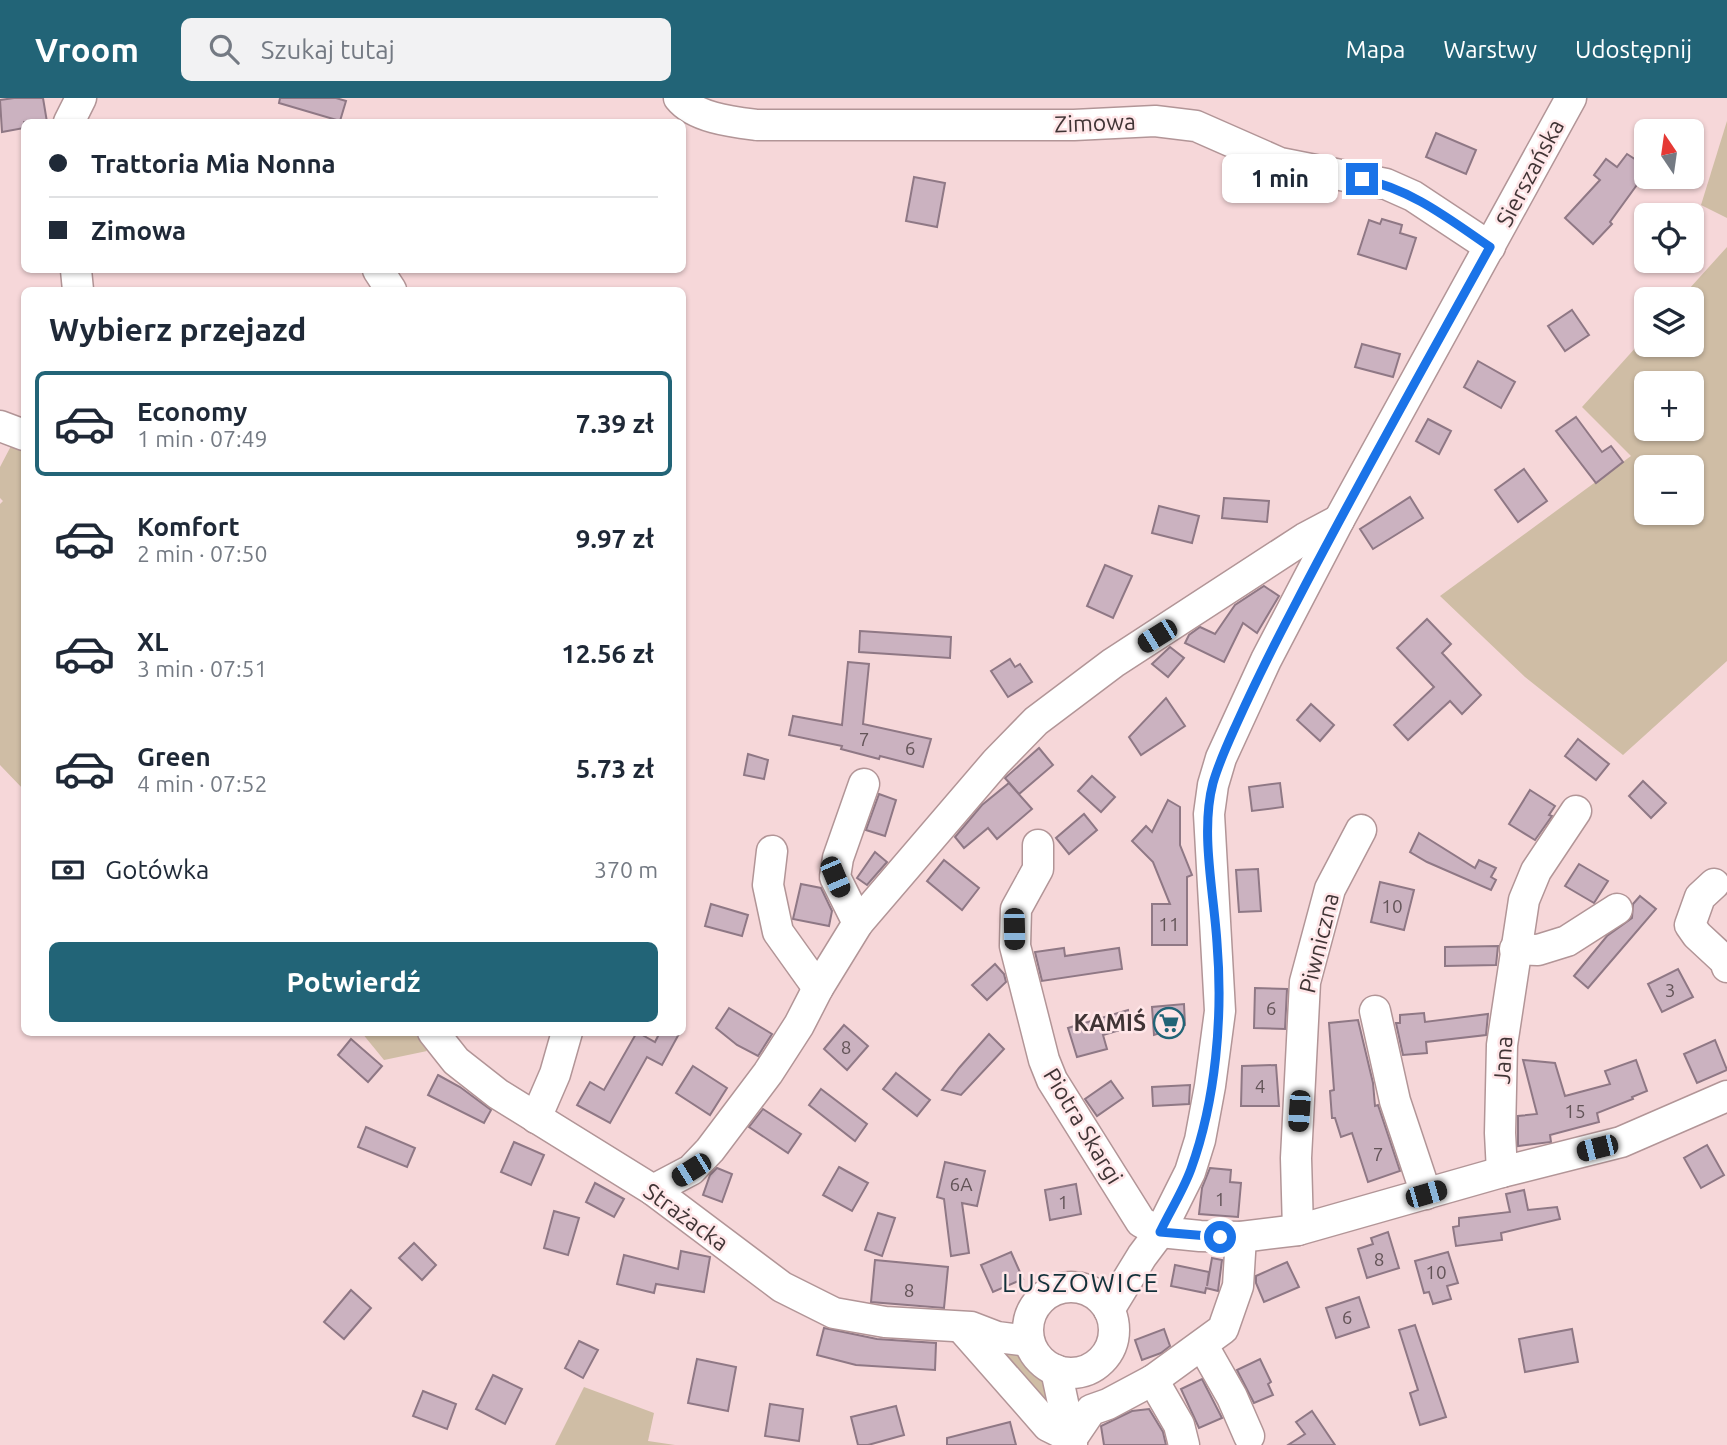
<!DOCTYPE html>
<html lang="pl">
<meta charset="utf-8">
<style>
body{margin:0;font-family:Ubuntu,sans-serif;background:#f2f2f3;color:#1f2937;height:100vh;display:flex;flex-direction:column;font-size:26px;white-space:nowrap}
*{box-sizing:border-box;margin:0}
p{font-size:23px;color:#747a83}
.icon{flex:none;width:38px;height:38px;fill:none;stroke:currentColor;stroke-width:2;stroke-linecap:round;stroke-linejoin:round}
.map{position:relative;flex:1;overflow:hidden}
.details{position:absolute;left:21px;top:189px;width:665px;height:749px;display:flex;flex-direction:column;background:#fff;border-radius:10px;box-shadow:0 2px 5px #0004}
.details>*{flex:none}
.top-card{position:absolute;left:21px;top:21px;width:665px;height:154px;border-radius:10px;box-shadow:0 2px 5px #0004;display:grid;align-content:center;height:154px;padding:0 28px;background:#fff}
.needle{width:46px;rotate:347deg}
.controls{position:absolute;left:1634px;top:21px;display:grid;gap:14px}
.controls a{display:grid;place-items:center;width:70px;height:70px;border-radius:10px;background:#fff;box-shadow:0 2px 5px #0004;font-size:35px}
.end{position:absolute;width:32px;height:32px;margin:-16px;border:9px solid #1a73e8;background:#fff;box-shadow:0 0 0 4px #fff}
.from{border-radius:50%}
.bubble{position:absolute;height:49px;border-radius:10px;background:#fff;box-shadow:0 2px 5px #0004;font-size:23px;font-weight:600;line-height:49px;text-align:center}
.car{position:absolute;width:21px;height:42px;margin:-21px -10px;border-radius:9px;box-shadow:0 0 5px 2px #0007;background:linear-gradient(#222 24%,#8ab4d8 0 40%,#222 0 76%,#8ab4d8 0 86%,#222 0)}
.top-card b{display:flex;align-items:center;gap:24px;height:66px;font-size:26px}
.top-card b+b{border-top:2px solid #e0e1e3}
.top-card i{width:18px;height:18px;background:#1f2937}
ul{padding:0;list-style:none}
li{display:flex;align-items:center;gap:21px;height:105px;margin:0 14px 10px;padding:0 14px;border:4px solid transparent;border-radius:10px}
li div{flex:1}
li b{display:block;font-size:26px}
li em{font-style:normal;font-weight:600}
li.selected{border-color:#226477}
li>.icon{width:63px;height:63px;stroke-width:1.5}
h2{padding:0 28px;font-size:32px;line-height:84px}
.pay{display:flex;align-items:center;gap:18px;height:77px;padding:0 28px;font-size:26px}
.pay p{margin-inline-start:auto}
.primary-button{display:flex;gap:14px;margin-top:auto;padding:14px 28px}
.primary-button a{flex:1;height:80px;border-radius:10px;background:#226477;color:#fff;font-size:28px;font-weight:600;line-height:80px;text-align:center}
header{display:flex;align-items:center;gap:42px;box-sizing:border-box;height:98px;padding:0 35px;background:#226477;color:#fff}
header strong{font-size:33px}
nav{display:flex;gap:38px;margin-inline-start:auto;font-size:24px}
.search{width:490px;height:63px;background:#f2f2f3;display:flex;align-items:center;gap:18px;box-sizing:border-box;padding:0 24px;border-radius:10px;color:#747a83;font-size:26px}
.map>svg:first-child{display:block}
.green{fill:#cfbda5;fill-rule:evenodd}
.building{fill:#cbb2c0;stroke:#8f7885;stroke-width:2}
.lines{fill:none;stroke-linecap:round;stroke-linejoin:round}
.minor-casing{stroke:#b29597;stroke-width:33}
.minor{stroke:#fff;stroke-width:30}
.route{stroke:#1a73e8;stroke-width:9}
.labels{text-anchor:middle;stroke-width:5;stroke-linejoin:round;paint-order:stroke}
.number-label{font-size:19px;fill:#635458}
.street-label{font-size:23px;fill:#403435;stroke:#ffe6e8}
.poi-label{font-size:23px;font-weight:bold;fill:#403435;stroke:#ffe6e8;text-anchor:end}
.quarter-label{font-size:26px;letter-spacing:2px;fill:#12313a;stroke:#ffe6e8}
</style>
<header>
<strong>Vroom</strong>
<div class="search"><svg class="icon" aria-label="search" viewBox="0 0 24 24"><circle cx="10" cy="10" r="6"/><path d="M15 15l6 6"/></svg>Szukaj tutaj</div>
<nav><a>Mapa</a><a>Warstwy</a><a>Udostępnij</a></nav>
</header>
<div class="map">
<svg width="1727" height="1347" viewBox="0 0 1727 1347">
<rect width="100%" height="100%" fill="#f6d7d9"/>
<g class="green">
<path d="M1727 23V120L1701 107Z"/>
<path d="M1727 149V563L1623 657 1525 579 1440 498 1631 358 1582 309 1647 237V247H1692V201H1680ZM1647 285H1692V331H1647ZM1647 369H1692V415H1647Z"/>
<path d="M11 348 24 352V692L0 667V406L3 403 0 400V369Z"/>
<path d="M362 935H415L427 953 384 962Z"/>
<path d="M1003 1246C1051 1264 1045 1271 1054 1318L1005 1262Z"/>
<path d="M584 1289 654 1315 648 1343 675 1347H555Z"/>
</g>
<g class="building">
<path d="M14 0H43L47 24H24V30L2 34 0 2Z"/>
<path d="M280 0H336L346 3 340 23 279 5Z"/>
<path d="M1436 35 1476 52 1466 76 1426 59Z"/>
<path d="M1627 56 1647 69V73L1610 124 1612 126 1593 146 1565 120 1600 82 1594 77 1606 61 1617 69Z"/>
<path d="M914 79 945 85 937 129 906 123Z"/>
<path d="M1382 121 1402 127 1400 135 1416 140 1406 171 1358 156 1369 122 1380 126Z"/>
<path d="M1572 212 1589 237 1565 253 1548 228Z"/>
<path d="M1362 246 1400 256 1393 279 1355 269Z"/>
<path d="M1478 263 1515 284 1501 310 1464 289Z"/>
<path d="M1576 319 1602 354 1611 348 1623 364 1596 385 1556 333Z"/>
<path d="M1428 321 1451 333 1439 356 1416 343Z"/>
<path d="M1524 371 1547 403 1518 424 1495 392Z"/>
<path d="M1410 399 1423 420 1373 451 1360 431Z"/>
<path d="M1224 400 1269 403 1267 424 1222 420Z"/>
<path d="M1159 408 1199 418 1192 445 1152 435Z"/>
<path d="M1105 467 1132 478 1113 520 1087 508Z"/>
<path d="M1264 488 1279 498 1257 535 1243 525 1224 564 1185 545 1189 537 1200 529 1215 536 1235 507Z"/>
<path d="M1427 521 1451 546 1442 555 1481 597 1462 616 1450 603 1408 642 1394 627 1434 589 1397 550Z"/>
<path d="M860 533 951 539 950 560 859 554Z"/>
<path d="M1170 549 1184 560 1168 579 1152 566Z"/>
<path d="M1010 561 1015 569 1020 566 1032 584 1008 599 991 573Z"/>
<path d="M848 564 869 566 863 626 931 641 923 669 880 658 879 661 841 651 842 648 789 637 793 618 842 627Z"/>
<path d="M1166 600 1185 628 1141 657 1129 639Z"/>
<path d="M1311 606 1334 627 1320 643 1297 622Z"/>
<path d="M1578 641 1609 666 1596 682 1565 658Z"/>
<path d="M1039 650 1053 667 1019 696 1005 680Z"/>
<path d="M748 656 768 662 764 681 744 677Z"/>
<path d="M1092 678 1115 699 1101 714 1078 693Z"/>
<path d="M1643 683 1666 705 1651 720 1629 698Z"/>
<path d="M1009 685 1032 711 997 741 988 730 964 750 955 739 982 707Z"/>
<path d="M1280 685 1283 709 1252 713 1249 689Z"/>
<path d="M1530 692 1555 708 1549 717 1552 718 1535 742 1509 726Z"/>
<path d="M879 696 896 702 885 738 866 732Z"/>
<path d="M1168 702 1180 709V747L1192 777 1187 779V847H1152V806H1170L1153 764 1132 743 1146 728 1152 734Z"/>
<path d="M1084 716 1097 732 1069 756 1056 740Z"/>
<path d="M1419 735 1475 770 1479 762 1496 770 1491 779 1496 782 1491 792 1427 764 1410 754Z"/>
<path d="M875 754 887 764 867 787 857 780Z"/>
<path d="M944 762 979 790 962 812 927 783Z"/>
<path d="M1579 766 1608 783 1594 805 1565 788Z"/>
<path d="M1258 771 1261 813 1239 814 1236 772Z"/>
<path d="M1380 784 1414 792 1404 832 1371 824Z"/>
<path d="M801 786 821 790 832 813 829 828 793 821Z"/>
<path d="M1640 798 1656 811 1588 890 1574 878 1607 838 1632 820 1633 806Z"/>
<path d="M711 806 748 817 742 838 705 828Z"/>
<path d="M1498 848 1496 867 1445 868V849Z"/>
<path d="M1064 850 1065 858 1119 850 1122 871 1042 883 1035 854Z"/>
<path d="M995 866 1004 876 1006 884 987 902 972 887Z"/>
<path d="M1678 871 1693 899 1662 914 1648 886Z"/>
<path d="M1255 890 1287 891 1285 931 1254 930Z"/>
<path d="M1184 906 1185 927 1154 937 1152 909Z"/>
<path d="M729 910 772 936 758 958 737 947 716 930Z"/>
<path d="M1128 912 1130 929 1103 937 1107 951 1077 959 1068 930Z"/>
<path d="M1424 915 1425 924 1488 916 1486 937 1426 944 1427 955 1403 957 1396 925H1400V917Z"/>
<path d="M1358 922 1373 985 1375 1008 1378 1007 1400 1073 1368 1084 1352 1035 1341 1039 1335 1020H1332L1330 993 1334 992 1329 925Z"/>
<path d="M844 927 868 948 847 972 824 951Z"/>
<path d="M637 934 655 944 660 934H680L662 967 647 959 610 1025 577 1007 590 984 604 992Z"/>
<path d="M989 936 1004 951 961 997 942 992 959 970Z"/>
<path d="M351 941 382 968 368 984 338 957Z"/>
<path d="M1715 942 1727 972 1697 985 1684 956Z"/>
<path d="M1523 962 1555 965 1565 998 1610 986 1605 973 1636 962 1647 993 1632 999 1633 1001 1597 1015 1599 1024 1550 1037 1551 1044 1518 1048V1018L1537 1016Z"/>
<path d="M1276 967 1279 1008H1241L1242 968Z"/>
<path d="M693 968 727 990 710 1017 676 995Z"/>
<path d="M896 975 930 1002 917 1018 883 991Z"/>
<path d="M438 977 460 989 491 1012 484 1025 428 997Z"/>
<path d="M1111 983 1123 1000 1097 1018 1085 1001Z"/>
<path d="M1190 987 1189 1006 1153 1008 1152 989Z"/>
<path d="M821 991 867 1026 855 1043 809 1007Z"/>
<path d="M763 1011 801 1036 788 1055 749 1029Z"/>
<path d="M366 1029 415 1050 407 1069 358 1049Z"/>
<path d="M514 1044 544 1057 531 1087 501 1074Z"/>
<path d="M1707 1047 1724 1077 1701 1090 1684 1060Z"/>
<path d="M945 1064 985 1073 977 1108 962 1105 969 1155 951 1158 944 1101 937 1099Z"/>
<path d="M839 1069 868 1085 852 1113 823 1097Z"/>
<path d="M717 1070 732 1076 722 1104 703 1097 710 1077Z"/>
<path d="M1210 1070 1231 1072 1230 1084 1241 1085 1238 1119 1199 1116 1202 1090Z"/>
<path d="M595 1085 624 1101 614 1119 586 1104Z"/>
<path d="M1076 1086 1081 1116 1050 1122 1045 1092Z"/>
<path d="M1524 1092 1528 1112 1557 1109 1560 1121 1501 1135 1502 1142 1456 1148 1453 1129 1459 1128V1120L1510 1114 1506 1096Z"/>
<path d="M554 1113 579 1120 568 1157 544 1150Z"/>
<path d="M878 1115 895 1120 882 1158 865 1152Z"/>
<path d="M1388 1134 1399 1170 1367 1180 1358 1151 1373 1146 1371 1140Z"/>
<path d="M414 1145 436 1167 422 1182 399 1160Z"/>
<path d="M681 1153 710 1159 704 1194 656 1186 654 1195 617 1186 624 1157 678 1171Z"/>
<path d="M1011 1154 1023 1181 993 1194 981 1167Z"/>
<path d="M1448 1154 1458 1185 1447 1188 1451 1201 1433 1206 1429 1194 1424 1195 1415 1163Z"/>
<path d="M1212 1160 1222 1162 1218 1193 1206 1190 1205 1195 1171 1188 1175 1167 1209 1174 1207 1188Z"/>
<path d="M875 1162 948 1169 944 1210 871 1204Z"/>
<path d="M1287 1164 1299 1189 1264 1204 1256 1185V1178Z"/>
<path d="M351 1192 371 1210 344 1241 324 1224Z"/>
<path d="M1359 1199 1369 1229 1336 1240 1326 1210Z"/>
<path d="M1415 1227 1446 1319 1420 1327 1410 1295 1418 1292 1399 1232Z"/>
<path d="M824 1230 877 1241 936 1245 935 1272 856 1267 817 1257Z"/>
<path d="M1164 1231 1170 1248 1161 1255 1142 1262 1135 1242Z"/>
<path d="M1572 1231 1578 1264 1525 1274 1519 1241Z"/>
<path d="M579 1243 598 1252 583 1280 565 1270Z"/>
<path d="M697 1261 736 1269 728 1313 688 1305Z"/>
<path d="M1260 1261 1271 1284 1268 1286 1273 1297 1254 1305 1237 1272Z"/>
<path d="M493 1277 522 1291 505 1326 476 1311Z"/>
<path d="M1202 1281 1222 1320 1199 1330 1181 1291Z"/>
<path d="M423 1293 456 1306 447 1331 413 1318Z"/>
<path d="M770 1306 803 1311 799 1343 765 1338Z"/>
<path d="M896 1308 904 1337 868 1347H858L851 1319Z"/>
<path d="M1149 1311 1163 1334 1166 1347H1104L1101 1328 1132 1313Z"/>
<path d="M1312 1313 1335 1347H1288L1305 1336 1296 1324Z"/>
<path d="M1010 1324 1016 1347H947V1340Z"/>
</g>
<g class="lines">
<g class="minor-casing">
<g id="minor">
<path d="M679 0C695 20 733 24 757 27H1074L1155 23 1196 28 1280 65 1386 86 1413 98 1490 149"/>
<path d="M69 24 81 0"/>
<path d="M76 172 78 192"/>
<path d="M378 172 391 192"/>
<path d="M0 328 24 337"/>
<path d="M1038 747V771L1016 811 1015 848 1044 962 1052 982 1141 1124 1160 1134 1200 1138 1241 1139 1298 1132 1502 1074 1621 1044 1727 998"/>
<path d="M772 753 768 787 778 834 818 890"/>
<path d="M1714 786 1700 799 1690 827 1697 837 1725 863 1727 869"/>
<path d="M858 825 835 779 838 760 864 686"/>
<path d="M1515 851 1538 852 1567 843 1617 811"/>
<path d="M1375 913 1395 1003 1426 1096"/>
<path d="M433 934 456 963 498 996 653 1092 782 1189 834 1215 885 1224 971 1229 997 1239 1029 1243"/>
<path d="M536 1020 555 976 567 934"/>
<path d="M1502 1074 1500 1035 1502 947 1524 802 1536 773 1576 713"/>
<path d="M653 1092 691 1072 710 1052 768 975 799 927 818 890 858 825 996 664 1036 623 1113 565 1305 440 1339 422"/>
<path d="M1298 1132 1296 1060 1305 884 1330 791 1361 732"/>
<circle cx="1071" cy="1232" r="43"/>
<path d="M1109 1212 1142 1158 1160 1134 1190 1074 1200 1042 1210 988 1220 913 1209 716 1213 687 1221 660 1266 562 1339 422 1571 0"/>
<path d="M961 1229 1048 1328 1072 1340 1091 1312 1108 1306 1153 1282 1223 1231 1238 1188 1241 1139"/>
<path d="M1203 1248 1232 1299 1249 1338"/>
<path d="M1056 1272 1072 1347"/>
<path d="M1153 1282 1179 1327 1184 1347"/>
</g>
</g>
<use href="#minor" class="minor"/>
</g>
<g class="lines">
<path class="route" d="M1220 1139 1160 1134C1170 1113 1183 1093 1191 1071 1216 1002 1223 918 1217 845 1214 795 1200 734 1213 685 1219 664 1228 645 1237 625 1255 585 1275 545 1296 505 1358 385 1425 267 1490 149 1449 121 1411 91 1362 81"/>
</g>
<defs>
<g id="supermarket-ring" transform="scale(1.575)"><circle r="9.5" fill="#ffe6e8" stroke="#226477" stroke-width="1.5"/><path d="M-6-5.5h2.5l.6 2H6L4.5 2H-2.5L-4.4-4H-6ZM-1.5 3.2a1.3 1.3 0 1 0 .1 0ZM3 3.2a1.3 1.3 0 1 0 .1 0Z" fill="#226477"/></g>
</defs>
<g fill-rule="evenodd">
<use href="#supermarket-ring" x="1169" y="925"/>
</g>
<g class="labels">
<g class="number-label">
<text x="864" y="648">7</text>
<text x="910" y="657">6</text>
<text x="1392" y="815">10</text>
<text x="1169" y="833">11</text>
<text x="1670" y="899">3</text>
<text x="1271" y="917">6</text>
<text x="846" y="956">8</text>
<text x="1260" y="995">4</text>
<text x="1575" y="1020">15</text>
<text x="1378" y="1063">7</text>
<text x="961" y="1093">6A</text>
<text x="1220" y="1108">1</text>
<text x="1063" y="1111">1</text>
<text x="1379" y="1168">8</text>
<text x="1436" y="1181">10</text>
<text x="909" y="1199">8</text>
<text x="1347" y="1226">6</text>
</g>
<g class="street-label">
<text transform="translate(1095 25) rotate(-2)" y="8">Zimowa</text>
<text transform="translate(1530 75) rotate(-62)" y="8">Sierszańska</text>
<text transform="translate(1319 845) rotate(-76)" y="8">Piwniczna</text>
<text transform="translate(1503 962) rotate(-87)" y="8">Jana</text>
<text transform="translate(1083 1028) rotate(59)" y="8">Piotra Skargi</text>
<text transform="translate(686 1119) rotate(36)" y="8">Strażacka</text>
</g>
<g class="poi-label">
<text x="1146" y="933">KAMIŚ</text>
</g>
<g class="quarter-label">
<text x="1081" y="1194">LUSZOWICE</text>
</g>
</g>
</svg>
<div class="controls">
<a><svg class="needle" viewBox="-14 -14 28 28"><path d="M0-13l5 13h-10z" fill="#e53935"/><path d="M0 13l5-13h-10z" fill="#747a83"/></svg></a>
<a><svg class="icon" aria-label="locate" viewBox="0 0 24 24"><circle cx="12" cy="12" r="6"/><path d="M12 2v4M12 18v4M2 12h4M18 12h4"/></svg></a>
<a><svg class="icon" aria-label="layers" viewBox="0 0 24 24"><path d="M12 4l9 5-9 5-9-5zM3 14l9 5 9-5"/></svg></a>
<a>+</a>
<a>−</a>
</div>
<i class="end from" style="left:1220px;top:1139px"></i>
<i class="end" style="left:1362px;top:81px"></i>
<div class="bubble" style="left:1222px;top:56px;width:116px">1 min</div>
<i class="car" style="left:1157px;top:538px;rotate:238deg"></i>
<i class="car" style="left:835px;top:779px;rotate:157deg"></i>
<i class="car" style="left:1014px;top:831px;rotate:179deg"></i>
<i class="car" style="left:1299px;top:1013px;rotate:184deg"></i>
<i class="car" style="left:1597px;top:1050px;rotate:256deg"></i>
<i class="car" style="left:691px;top:1072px;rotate:238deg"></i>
<i class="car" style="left:1426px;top:1096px;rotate:74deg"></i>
<div class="top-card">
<b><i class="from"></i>Trattoria Mia Nonna</b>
<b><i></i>Zimowa</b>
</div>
<section class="details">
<h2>Wybierz przejazd</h2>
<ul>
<li class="selected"><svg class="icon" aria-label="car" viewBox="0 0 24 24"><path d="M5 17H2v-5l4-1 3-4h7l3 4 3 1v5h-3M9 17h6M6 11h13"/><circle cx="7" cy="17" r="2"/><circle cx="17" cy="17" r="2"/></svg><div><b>Economy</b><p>1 min · 07:49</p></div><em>7.39 zł</em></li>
<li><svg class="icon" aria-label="car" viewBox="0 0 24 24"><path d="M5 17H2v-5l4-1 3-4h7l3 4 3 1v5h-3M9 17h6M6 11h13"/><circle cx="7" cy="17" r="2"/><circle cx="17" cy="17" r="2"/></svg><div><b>Komfort</b><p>2 min · 07:50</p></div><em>9.97 zł</em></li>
<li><svg class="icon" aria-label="car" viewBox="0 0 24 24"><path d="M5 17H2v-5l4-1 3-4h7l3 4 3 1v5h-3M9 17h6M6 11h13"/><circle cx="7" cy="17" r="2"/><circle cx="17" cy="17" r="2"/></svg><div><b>XL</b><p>3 min · 07:51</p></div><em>12.56 zł</em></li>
<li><svg class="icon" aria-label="car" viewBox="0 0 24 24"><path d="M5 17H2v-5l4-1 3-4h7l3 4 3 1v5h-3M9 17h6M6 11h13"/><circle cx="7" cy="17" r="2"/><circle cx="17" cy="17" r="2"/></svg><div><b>Green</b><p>4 min · 07:52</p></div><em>5.73 zł</em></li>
</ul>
<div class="pay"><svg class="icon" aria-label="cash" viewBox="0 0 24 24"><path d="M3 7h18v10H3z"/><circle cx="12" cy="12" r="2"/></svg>Gotówka<p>370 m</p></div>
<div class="primary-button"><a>Potwierdź</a></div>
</section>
</div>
